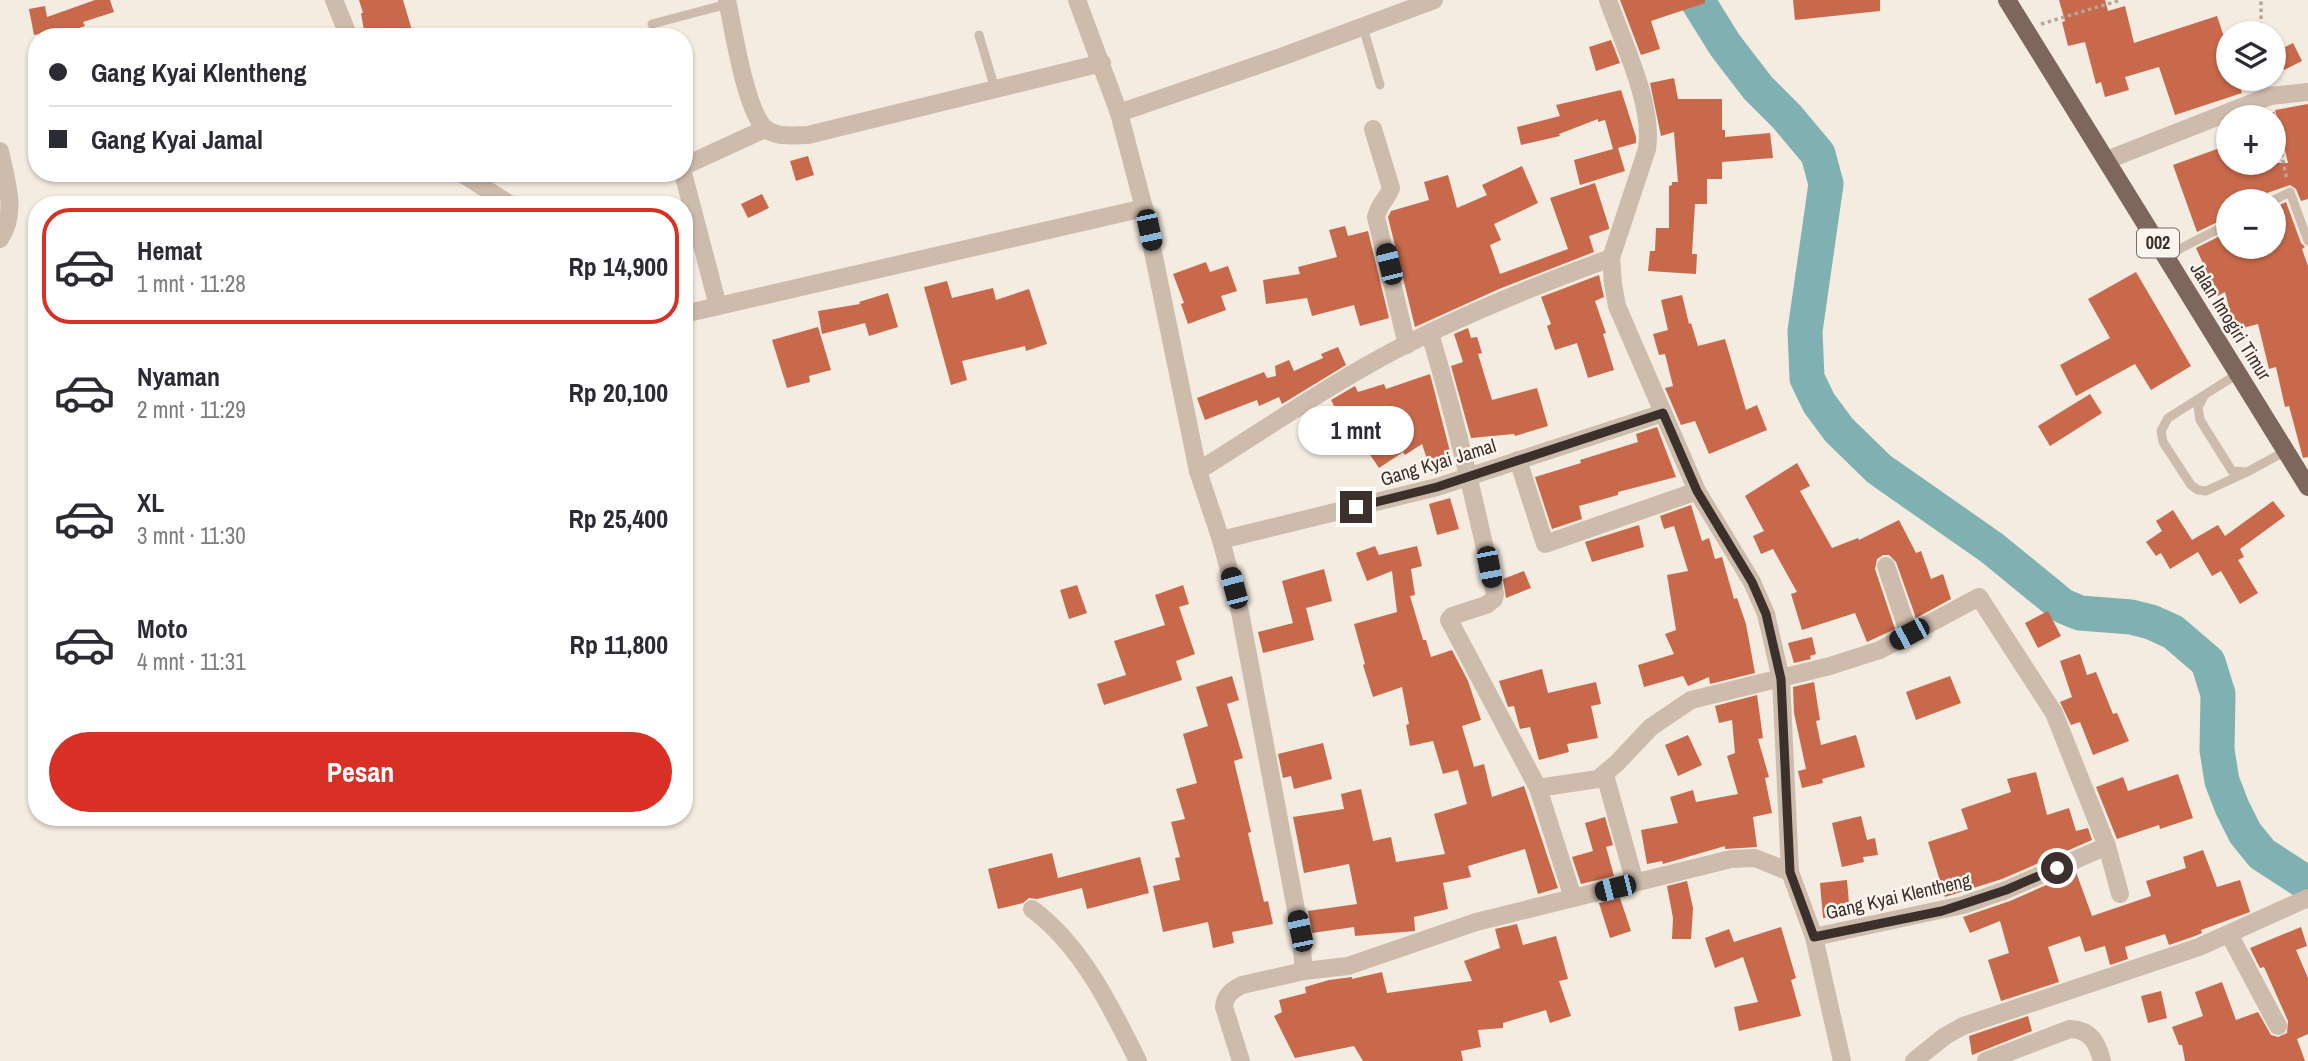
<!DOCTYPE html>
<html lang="id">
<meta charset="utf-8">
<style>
body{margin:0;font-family:"Archivo Narrow",sans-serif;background:#f2f2f3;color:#2b2b33;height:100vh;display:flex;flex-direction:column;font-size:26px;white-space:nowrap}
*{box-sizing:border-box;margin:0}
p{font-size:23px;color:#7c7c81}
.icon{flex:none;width:38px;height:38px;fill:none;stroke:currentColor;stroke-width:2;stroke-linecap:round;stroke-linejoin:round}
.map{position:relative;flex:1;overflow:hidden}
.side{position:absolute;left:28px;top:196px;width:665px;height:630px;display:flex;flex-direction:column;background:#fff;border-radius:28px;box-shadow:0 2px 5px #0004}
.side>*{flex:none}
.hud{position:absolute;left:28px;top:28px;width:665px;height:154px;border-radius:28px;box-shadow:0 2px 5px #0004;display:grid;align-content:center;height:154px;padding:0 21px;background:#fff}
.controls{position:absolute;left:2216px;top:21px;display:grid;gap:14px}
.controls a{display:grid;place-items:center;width:70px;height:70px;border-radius:50%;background:#fff;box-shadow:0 2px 5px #0004;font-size:35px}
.end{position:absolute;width:32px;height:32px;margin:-16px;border:9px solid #3b302b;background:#fff;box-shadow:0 0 0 4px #fff}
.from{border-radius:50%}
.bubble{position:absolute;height:49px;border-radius:24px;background:#fff;box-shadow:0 2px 5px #0004;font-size:23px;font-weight:700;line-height:49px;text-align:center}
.car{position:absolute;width:21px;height:42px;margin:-21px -10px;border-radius:9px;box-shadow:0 0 5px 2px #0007;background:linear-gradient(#222 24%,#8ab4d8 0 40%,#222 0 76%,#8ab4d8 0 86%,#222 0)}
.hud b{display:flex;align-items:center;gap:24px;height:66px;font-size:26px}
.hud b+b{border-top:2px solid #e1e1e2}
.hud i{width:18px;height:18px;background:#2b2b33}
ul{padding:12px 0 0;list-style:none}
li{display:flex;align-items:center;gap:21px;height:116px;margin:0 14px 10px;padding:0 7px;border:4px solid transparent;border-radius:28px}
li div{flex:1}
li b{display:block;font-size:26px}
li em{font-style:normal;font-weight:700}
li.active{border-color:#d93025}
li>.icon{width:63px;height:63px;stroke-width:1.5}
.button{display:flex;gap:14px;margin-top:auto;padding:14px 21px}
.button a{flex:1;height:80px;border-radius:42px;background:#d93025;color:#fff;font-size:28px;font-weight:700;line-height:80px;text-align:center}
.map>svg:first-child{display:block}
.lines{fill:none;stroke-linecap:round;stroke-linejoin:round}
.river{stroke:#7fb0b2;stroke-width:35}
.building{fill:#c8694b}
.path{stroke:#b9a596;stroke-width:3.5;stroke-dasharray:3.5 3.5;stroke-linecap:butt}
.lane{stroke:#cdbbac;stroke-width:9}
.street{stroke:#cdbbac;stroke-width:18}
.primary{stroke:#7d675c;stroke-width:18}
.route{stroke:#3b302b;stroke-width:9}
.labels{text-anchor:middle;stroke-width:5;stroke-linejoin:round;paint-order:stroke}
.shield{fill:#fbf5ee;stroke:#756b66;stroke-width:2}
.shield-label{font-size:18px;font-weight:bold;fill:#3b302b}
.street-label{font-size:19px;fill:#3b302b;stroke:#fbf5ee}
</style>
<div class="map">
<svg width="2308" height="1061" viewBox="0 0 2308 1061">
<rect width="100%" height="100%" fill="#f4ebe1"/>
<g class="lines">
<path class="river" d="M1697 0 1725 45 1758 88 1787 117 1818 154 1826 184 1805 331 1807 378 1819 403 1839 430 1879 469 1992 548 2063 606 2080 613 2131 617 2151 622 2173 632 2208 662 2218 694 2217 750 2222 781 2232 807 2245 833 2262 854 2308 884"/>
</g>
<g class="building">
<path d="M95 0H110L114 12 83 22 85 26 67 32 66 29 34 35 29 9 45 6 47 17Z"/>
<path d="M359 0H403L414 37H365L361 13H363Z"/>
<path d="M1620 0H1705V3L1651 21 1660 49 1641 55Z"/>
<path d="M1793 0H1880V11L1795 20Z"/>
<path d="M2059 0H2105L2108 11 2125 6 2134 43 2217 16 2228 49V79H2237L2242 93 2175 115 2159 67 2125 77 2129 90 2105 97 2101 82 2096 84 2085 42 2068 46 2062 22 2065 21Z"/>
<path d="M1611 40 1620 63 1596 71 1589 47Z"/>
<path d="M2293 43 2302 61 2284 70 2275 52Z"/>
<path d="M1674 78 1678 99H1722V130H1725V137L1770 133 1773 158 1722 162V179H1707V204H1695L1692 254H1697L1696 274 1648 271 1650 251H1655L1656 228H1669V186L1672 185V182H1678L1674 132 1661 136 1650 83Z"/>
<path d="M1621 90 1636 137V143L1618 148 1625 171 1580 185 1574 160 1613 149 1605 120 1598 122V119L1559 134 1560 136 1521 145 1517 127 1560 116 1556 105Z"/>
<path d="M2308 104V199L2301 201 2296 189 2290 185 2244 201H2228V217L2197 232 2173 165 2228 145V163H2288L2275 110Z"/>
<path d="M808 156 814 175 796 181 790 161Z"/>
<path d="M1522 166 1538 203 1494 224 1501 240 1490 245 1500 274 1568 249 1550 198 1595 183 1609 227V229L1589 236 1594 252 1499 289 1415 327 1388 217 1391 211 1429 200 1424 182 1448 175 1457 208 1487 195 1482 185Z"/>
<path d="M762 194 769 208 748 218 741 204Z"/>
<path d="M2286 202 2301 243 2305 247 2302 249 2308 266V457L2303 458 2289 406 2285 407 2276 367 2269 369 2258 324 2235 330 2225 292 2218 296 2196 248 2228 232V247H2273V208Z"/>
<path d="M1345 226 1348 236 1368 231 1389 318 1360 326 1354 305 1312 316 1307 298 1266 304 1263 280 1300 274 1298 267 1337 257 1329 230Z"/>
<path d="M1206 262 1210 272 1228 266 1237 291 1221 296 1226 310 1188 324 1181 304 1184 303 1173 274Z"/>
<path d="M2136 272 2191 366 2151 390 2135 364 2076 396 2060 365 2110 338 2088 299Z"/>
<path d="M1599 275 1604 297 1595 301 1606 333 1603 334 1614 370 1588 378 1577 343 1555 350 1547 326 1551 324 1541 297Z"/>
<path d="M947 281 952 298 993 288 996 300 1029 289 1047 344 1026 351 1025 346 962 361 967 380 951 385 924 287Z"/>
<path d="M888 293 898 327 869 336 865 323 822 334 818 311 860 304 859 302Z"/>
<path d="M1682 295 1689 324 1691 323 1698 346 1725 339 1746 410 1757 405 1767 430 1709 454 1695 421 1681 425 1665 388 1673 386 1665 354 1659 355 1653 334 1668 330 1661 300Z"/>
<path d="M818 327 831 370 809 376 810 382 787 388 772 340Z"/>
<path d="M1468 328 1471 338 1477 337 1482 353 1478 354 1492 400 1537 388 1548 426 1515 436 1514 434 1471 438 1451 366 1463 362 1454 334Z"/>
<path d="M1338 347 1346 365 1282 404 1279 397 1259 406 1257 400 1205 420 1197 398 1264 372 1267 378 1276 376 1275 366 1289 360 1294 371 1323 358 1321 354Z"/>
<path d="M1430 374 1454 467 1432 474 1422 444 1405 455 1403 452 1379 468 1346 419 1342 421 1331 400 1355 386 1358 392 1384 384 1386 389Z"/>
<path d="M2090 394 2102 413 2050 446 2038 426Z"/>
<path d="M1657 427 1676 477 1618 492V495L1579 506 1582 519 1552 529 1535 477 1581 463 1580 460 1638 442 1636 434Z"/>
<path d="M1797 463 1810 486 1800 491 1832 548 1858 538 1859 540 1899 520 1916 553 1921 551 1931 579 1943 574 1951 599 1916 618 1896 562 1889 555H1883L1877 559 1875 569 1895 629 1867 642 1855 613 1802 630 1791 594 1797 592 1773 549 1761 554 1753 536 1764 531 1745 496Z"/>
<path d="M1450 498 1459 529 1437 535 1429 504Z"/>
<path d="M2273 501 2285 516 2240 549 2244 557 2238 560 2258 593 2240 604 2221 571 2212 576 2198 552 2170 569 2161 553 2156 556 2146 542 2162 531 2156 521 2173 510 2192 540 2218 525 2225 536Z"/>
<path d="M1691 505 1702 541 1709 538 1715 559 1722 557 1734 599 1737 598 1746 624 1755 673 1710 684 1709 677 1688 686 1683 676 1644 687 1638 665 1674 654 1665 634 1676 630 1667 575 1688 571 1674 526 1664 529 1660 516Z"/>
<path d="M1639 525 1644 547 1592 562 1585 542Z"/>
<path d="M1375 546 1379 555 1417 546 1422 566 1411 569 1415 595 1410 596 1423 640H1426L1431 657 1452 650 1468 681 1481 720 1462 726 1474 767 1484 764 1492 797 1524 786 1558 888 1538 894 1525 849 1468 866 1471 877 1443 883 1448 909 1414 917 1415 931 1355 936 1354 927 1312 933 1308 911 1357 904 1349 864 1304 873 1293 817 1344 809 1341 794 1361 789 1373 841 1391 837 1396 862 1445 854 1434 814 1467 804 1458 770 1443 774 1433 741 1410 746 1406 725 1409 724 1402 687 1373 697 1363 665 1365 664 1354 624 1397 612 1392 571 1367 581 1356 553Z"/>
<path d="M1324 569 1332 601 1306 608 1314 640 1263 653 1258 632 1293 623 1282 581Z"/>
<path d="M1524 571 1531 588 1506 598 1503 579Z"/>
<path d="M1077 585 1087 613 1069 619 1060 590Z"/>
<path d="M1183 585 1189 604 1179 607 1195 654 1176 661 1182 680 1104 705 1097 684 1126 675 1114 641 1165 625 1155 595Z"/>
<path d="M2048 611 2061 636 2038 648 2025 623Z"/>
<path d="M1812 637 1816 654 1810 656 1811 659 1794 663 1788 643Z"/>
<path d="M2080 654 2087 675 2096 672 2113 714 2117 713 2129 741 2093 755 2080 722 2071 725 2060 702 2072 697 2060 661Z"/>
<path d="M1542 669 1548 693 1596 682 1601 704 1591 706 1598 738 1567 744 1569 752 1539 760 1530 727 1520 729 1514 706 1508 707 1499 681Z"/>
<path d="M1232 676 1239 700 1227 704 1243 758 1234 761 1251 832 1248 833 1264 902 1268 901 1273 924 1232 932 1234 943 1213 948 1208 922 1163 932 1153 886 1180 880 1175 858 1180 857 1171 822 1185 819 1176 789 1197 783 1183 734 1208 726 1196 687Z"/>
<path d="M1950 676 1961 703 1916 720 1906 692Z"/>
<path d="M1814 682 1820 720 1816 721 1821 745 1856 735 1865 767 1822 779 1823 783 1802 788 1798 771 1806 769 1794 713 1793 687Z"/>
<path d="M1757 695 1763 738 1758 739 1769 777 1765 778 1772 813 1753 817 1757 847 1725 849V846L1663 864 1662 861 1647 864 1641 830 1678 823 1670 797 1693 790 1696 802 1738 794 1727 756 1735 753 1732 720 1719 723 1715 706Z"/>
<path d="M1688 735 1702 765 1678 776 1665 745Z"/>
<path d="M1323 743 1332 779 1294 789 1291 776 1283 778 1278 754Z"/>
<path d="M2036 772 2047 815 2069 808 2076 831 2088 828 2092 840 2002 879 1945 897 1928 842 1968 829 1961 809 2011 792 2007 779Z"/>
<path d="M2178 774 2193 818 2160 829 2159 825 2117 839 2096 787 2123 777 2128 791Z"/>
<path d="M1861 816 1867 840 1875 838 1878 855 1863 857 1864 862 1842 867 1832 823Z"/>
<path d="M1605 817 1613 845 1606 847 1614 876 1581 884 1572 857 1593 851 1585 823Z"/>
<path d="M2203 850 2217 887 2240 880 2250 912 2201 930 2202 933 2195 936 2169 945 2165 934 2125 947 2128 959 2110 965 2105 946 2085 952 2080 936 2048 947 2059 982 2001 1001 1988 960 2009 953 2000 921 1970 933 1963 917 2010 901 2076 872 2092 916 2151 896 2146 881 2186 868 2183 857Z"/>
<path d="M1052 853 1058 878 1140 857 1149 893 1087 909 1082 888 1037 899 1029 898 1023 903 998 909 988 869Z"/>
<path d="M1847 880 1850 915 1823 918 1820 883Z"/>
<path d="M1687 881 1693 908 1691 939H1672L1673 918 1667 886Z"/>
<path d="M1620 898 1631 931 1610 938 1599 903Z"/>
<path d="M1517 924 1523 945 1556 936 1568 979 1559 981 1571 1016 1550 1023 1546 1010 1503 1023V1028L1478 1030 1481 1047 1461 1051 1463 1061H1363L1354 1046 1295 1058 1274 1016 1282 1012 1279 1000 1306 993 1305 987 1329 980 1352 977V979L1382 972 1387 993 1472 981 1464 961 1500 948 1495 929Z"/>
<path d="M1781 927 1796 978 1791 980 1801 1016 1739 1031 1734 1007 1758 1002 1743 957 1715 968 1705 938 1729 929 1734 942Z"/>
<path d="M2301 927 2307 946 2296 950 2308 978V1034L2297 1039 2305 1061H2185L2182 1045H2179L2172 1027 2203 1016 2195 992 2222 982 2236 1020 2258 1012 2271 1035 2278 1037 2287 1033 2288 1021 2264 967 2260 968 2250 948Z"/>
<path d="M2161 991 2167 1018 2148 1023 2141 996Z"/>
<path d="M2028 1016 2032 1031 1972 1055 1969 1036Z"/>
</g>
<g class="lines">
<g class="path">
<path d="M2041 24 2121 0"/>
<path d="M2261 33V0"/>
<path d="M2273 112 2287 180"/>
</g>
<g class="lane">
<path d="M652 24 728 4"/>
<path d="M1363 27 1380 85"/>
<path d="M979 35 995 89"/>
<path d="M2272 201 2290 192 2308 241"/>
<path d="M2166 256 2228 224"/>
<path d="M2239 373 2168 418 2161 431 2163 442 2191 485 2198 490 2206 491 2247 472"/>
<path d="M2204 396 2198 407 2200 420 2232 471 2247 472 2286 451"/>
</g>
<g class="street">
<path d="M334 0 349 37"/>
<path d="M727 0C733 27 746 114 766 129 778 138 794 135 808 135L1102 63"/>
<path d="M1077 0 1119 113 1144 208 1198 471 1221 540 1240 612 1300 931 1304 971 1242 985C1232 990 1225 995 1224 1007L1241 1061"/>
<path d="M1608 0C1623 43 1654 105 1647 149L1611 258 1613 284 1617 306 1697 491 1752 582 1766 614 1781 679 1790 872 1814 937 1842 1061"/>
<path d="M1119 113 1281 57 1434 0"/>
<path d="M1373 129 1391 188C1387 200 1379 203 1376 217L1407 345"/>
<path d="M0 151C6 181 18 211 0 239"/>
<path d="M2107 160 2270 96 2308 92"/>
<path d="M684 166 765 129"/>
<path d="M461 173 511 205"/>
<path d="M683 173 718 306"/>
<path d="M684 314 1144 208"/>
<path d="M1430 334C1456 419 1476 506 1495 594L1494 599 1486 605 1452 616 1449 620 1538 788 1598 779 1617 763 1651 727 1691 700 1830 666 1880 650 1979 597 2054 713 2107 846 2120 894"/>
<path d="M1518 460 1545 544 1697 491"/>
<path d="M1198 471C1264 430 1330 384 1399 348 1467 313 1539 284 1611 258"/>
<path d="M1221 540 1437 487 1663 413"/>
<path d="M1886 566 1909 634"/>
<path d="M1605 775 1635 883"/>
<path d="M1538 788 1573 898"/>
<path d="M1032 909C1082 946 1111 1007 1138 1061"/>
<path d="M2229 934 2278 1026"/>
<path d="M1814 937 1963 905 2006 890 2107 846"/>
<path d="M1304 971 1348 966 1476 922 1731 859 1755 858 1790 872"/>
<path d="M1914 1061 1945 1036 1963 1026 2199 947 2308 898"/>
<path d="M1986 1061 2070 1029C2091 1030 2097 1042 2102 1061"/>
</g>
<path class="primary" d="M2007 0 2308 487"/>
</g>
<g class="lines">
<path class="route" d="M1356 507 1437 487 1663 413 1697 491 1752 582 1766 614 1781 679 1790 872 1814 937 1942 911 2006 890 2057 868"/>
</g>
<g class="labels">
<rect class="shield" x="2137" y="228.5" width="42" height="29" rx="5"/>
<g class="shield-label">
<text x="2158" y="249">002</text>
</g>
<g class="street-label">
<text transform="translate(2231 321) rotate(58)" y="7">Jalan Imogiri Timur</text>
<text transform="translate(1438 462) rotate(-17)" y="7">Gang Kyai Jamal</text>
<text transform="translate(1898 896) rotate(-13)" y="7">Gang Kyai Klentheng</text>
</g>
</g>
</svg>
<div class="controls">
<a><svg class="icon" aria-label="layers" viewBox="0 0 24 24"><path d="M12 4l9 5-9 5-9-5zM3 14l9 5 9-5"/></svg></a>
<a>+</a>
<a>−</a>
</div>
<i class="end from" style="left:2057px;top:868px"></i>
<i class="end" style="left:1356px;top:507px"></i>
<div class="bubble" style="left:1298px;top:406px;width:116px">1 mnt</div>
<i class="car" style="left:1149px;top:230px;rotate:168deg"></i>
<i class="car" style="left:1389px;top:264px;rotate:346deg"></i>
<i class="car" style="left:1489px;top:567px;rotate:169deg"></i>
<i class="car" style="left:1234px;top:588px;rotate:345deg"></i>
<i class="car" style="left:1909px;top:634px;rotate:242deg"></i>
<i class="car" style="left:1615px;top:888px;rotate:256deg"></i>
<i class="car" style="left:1300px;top:931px;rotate:348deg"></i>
<div class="hud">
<b><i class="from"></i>Gang Kyai Klentheng</b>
<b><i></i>Gang Kyai Jamal</b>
</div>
<section class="side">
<ul>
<li class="active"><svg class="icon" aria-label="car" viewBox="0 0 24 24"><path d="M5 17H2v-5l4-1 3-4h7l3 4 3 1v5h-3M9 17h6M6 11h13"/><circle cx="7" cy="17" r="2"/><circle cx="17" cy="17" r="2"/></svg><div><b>Hemat</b><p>1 mnt · 11:28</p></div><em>Rp 14,900</em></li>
<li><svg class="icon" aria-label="car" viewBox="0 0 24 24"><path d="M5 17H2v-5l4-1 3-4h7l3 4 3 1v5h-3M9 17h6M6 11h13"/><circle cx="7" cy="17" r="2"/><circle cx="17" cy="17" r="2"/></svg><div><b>Nyaman</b><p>2 mnt · 11:29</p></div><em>Rp 20,100</em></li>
<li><svg class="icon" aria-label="car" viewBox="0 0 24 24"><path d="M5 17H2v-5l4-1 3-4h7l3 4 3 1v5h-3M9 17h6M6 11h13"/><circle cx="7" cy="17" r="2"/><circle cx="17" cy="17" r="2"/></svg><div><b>XL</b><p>3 mnt · 11:30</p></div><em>Rp 25,400</em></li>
<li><svg class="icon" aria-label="car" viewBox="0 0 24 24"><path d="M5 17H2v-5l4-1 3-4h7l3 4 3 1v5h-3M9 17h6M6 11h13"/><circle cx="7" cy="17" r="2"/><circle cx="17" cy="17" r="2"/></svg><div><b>Moto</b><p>4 mnt · 11:31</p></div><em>Rp 11,800</em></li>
</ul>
<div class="button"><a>Pesan</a></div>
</section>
</div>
